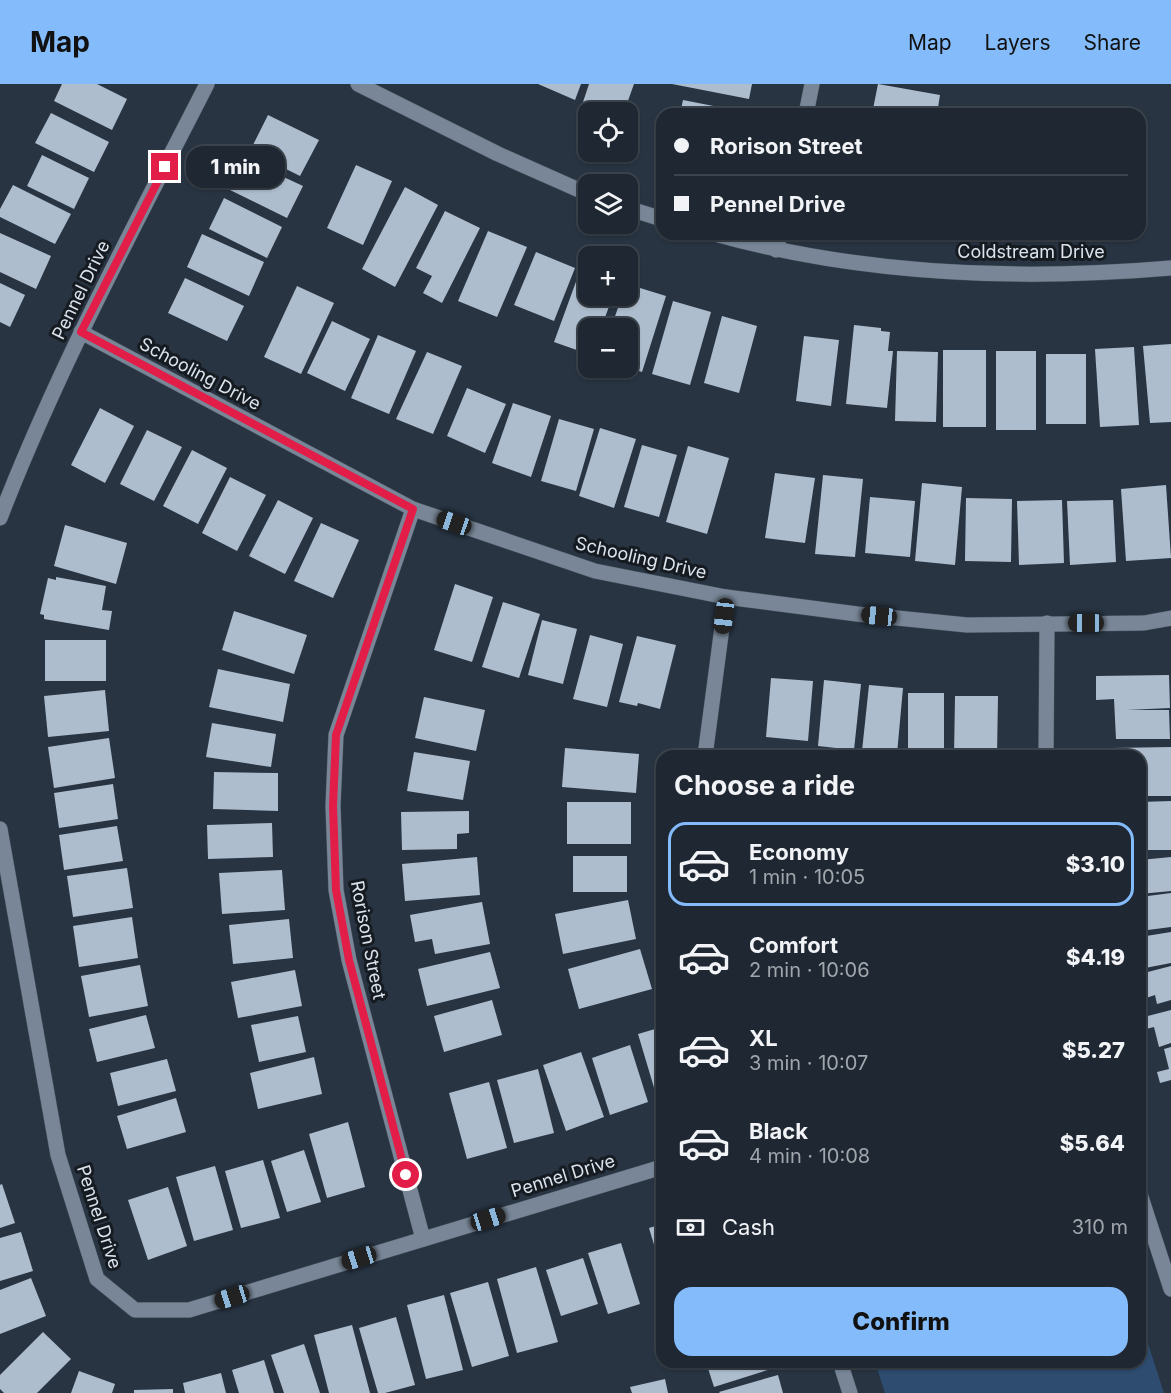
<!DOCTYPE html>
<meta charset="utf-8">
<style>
body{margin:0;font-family:Inter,sans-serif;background:#262f3a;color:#f1f3f6;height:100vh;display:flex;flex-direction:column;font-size:22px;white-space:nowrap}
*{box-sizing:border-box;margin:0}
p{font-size:20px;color:#a1a5ac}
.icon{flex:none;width:33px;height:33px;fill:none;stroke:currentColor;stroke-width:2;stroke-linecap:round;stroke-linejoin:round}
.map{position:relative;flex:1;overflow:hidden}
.sheet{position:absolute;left:656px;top:666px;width:490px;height:618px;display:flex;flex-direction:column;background:#1e2732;border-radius:18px;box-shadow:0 2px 4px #0004,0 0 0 2px #3c444d}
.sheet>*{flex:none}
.banner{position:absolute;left:656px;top:24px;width:490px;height:132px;border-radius:18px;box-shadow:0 2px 4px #0004,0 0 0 2px #3c444d;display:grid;align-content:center;height:132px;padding:0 18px;background:#1e2732}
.controls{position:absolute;left:578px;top:18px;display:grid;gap:12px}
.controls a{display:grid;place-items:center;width:60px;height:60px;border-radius:12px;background:#1e2732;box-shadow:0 2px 4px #0004,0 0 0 2px #3c444d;font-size:30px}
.end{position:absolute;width:27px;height:27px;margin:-14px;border:8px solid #e11d48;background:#fff;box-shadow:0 0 0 3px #fff}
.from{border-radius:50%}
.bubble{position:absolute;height:42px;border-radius:18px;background:#1e2732;box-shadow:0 2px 4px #0004,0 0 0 2px #3c444d;font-size:20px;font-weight:800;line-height:42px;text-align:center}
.car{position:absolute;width:18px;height:36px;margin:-18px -9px;border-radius:8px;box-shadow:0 0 4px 2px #0007;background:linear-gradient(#222 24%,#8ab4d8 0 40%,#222 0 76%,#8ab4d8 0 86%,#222 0)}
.banner b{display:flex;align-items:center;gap:21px;height:57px;font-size:22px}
.banner b+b{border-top:2px solid #3c444d}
.banner i{width:15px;height:15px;background:#f1f3f6}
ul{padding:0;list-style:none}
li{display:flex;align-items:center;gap:18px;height:84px;margin:0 12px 9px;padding:0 6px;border:3px solid transparent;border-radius:18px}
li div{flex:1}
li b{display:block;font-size:22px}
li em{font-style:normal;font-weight:800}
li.active{border-color:#84bcfb}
li>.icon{width:54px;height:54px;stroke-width:1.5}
h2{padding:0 18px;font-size:27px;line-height:72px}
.pay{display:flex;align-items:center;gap:15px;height:66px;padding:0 18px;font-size:22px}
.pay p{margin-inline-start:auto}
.button{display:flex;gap:12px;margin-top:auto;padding:12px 18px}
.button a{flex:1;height:69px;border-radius:18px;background:#84bcfb;color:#111;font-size:24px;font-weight:800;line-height:69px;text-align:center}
header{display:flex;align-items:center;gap:36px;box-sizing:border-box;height:84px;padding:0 30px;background:#84bcfb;color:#111}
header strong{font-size:28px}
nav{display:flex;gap:33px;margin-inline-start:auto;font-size:21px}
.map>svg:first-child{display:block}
.green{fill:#2d4c70}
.building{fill:#aebdce}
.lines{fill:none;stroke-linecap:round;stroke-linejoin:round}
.minor-casing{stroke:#454f5b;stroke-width:16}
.tertiary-casing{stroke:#454f5b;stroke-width:16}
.minor{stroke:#788697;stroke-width:15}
.tertiary{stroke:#788697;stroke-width:15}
.route{stroke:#e11d48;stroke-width:8}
.labels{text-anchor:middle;stroke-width:6;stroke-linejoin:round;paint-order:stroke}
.street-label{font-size:18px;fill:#dbe3ec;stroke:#161b21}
</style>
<header>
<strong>Map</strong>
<nav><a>Map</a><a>Layers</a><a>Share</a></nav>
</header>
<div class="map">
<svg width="1171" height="1309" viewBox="0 0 1171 1309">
<rect width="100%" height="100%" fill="#283442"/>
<path class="green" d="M1140 1235 1164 1309H885L875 1278H1140Z"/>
<g class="building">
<path d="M62 0H97L127 15 112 46 54 17Z"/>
<path d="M538 0H581L575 16Z"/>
<path d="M589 0H634L624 28H604L582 21Z"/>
<path d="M672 0H752L749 15Z"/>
<path d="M878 0 940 11 937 30H872Z"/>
<path d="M683 16 744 28 743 30H680Z"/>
<path d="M51 29 109 58 94 88 35 59Z"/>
<path d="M268 31 319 56 300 92 250 67Z"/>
<path d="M42 71 89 94 74 125 27 102Z"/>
<path d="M245 75 303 102 287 134 230 106Z"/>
<path d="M356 81 392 97 363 161 327 144Z"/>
<path d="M13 101 71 130 55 160 0 133V125Z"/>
<path d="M405 103 438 121 395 203 362 185Z"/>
<path d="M224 114 282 143 267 174 209 145Z"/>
<path d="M445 127 480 144 442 219 423 209 432 192 416 184Z"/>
<path d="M488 147 527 163 497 233 458 217Z"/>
<path d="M0 149 51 172 36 205 0 188Z"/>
<path d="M202 150 264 178 249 212 187 183Z"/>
<path d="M536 168 575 184 554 237 514 221Z"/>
<path d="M581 184 588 186V212H613L601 244H588V270L554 258Z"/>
<path d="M185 194 244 222 227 257 168 229Z"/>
<path d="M0 199 25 211 10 243 0 238Z"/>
<path d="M627 200 666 212 642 288 627 283V244H611L622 212H627Z"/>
<path d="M297 202 334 219 301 290 264 273Z"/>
<path d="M673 217 711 228 690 301 652 290Z"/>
<path d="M722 232 757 242 739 309 704 299Z"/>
<path d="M332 237 370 255 345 307 307 289Z"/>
<path d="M854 241 881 244V247L890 248 888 267H893L887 324 846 320Z"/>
<path d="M378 251 416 267 389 330 351 314Z"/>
<path d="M804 252 839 256 831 322 796 317Z"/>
<path d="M1171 260V338L1150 339 1143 262Z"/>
<path d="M1134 263 1139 341 1100 343 1095 265Z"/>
<rect x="943" y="266" width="43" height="77"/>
<path d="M897 267 938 268 936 338 895 337Z"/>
<rect x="996" y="267" width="40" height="79"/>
<path d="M427 268 462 282 433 350 396 335Z"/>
<rect x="1046" y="270" width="40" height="70"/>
<path d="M467 304 506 320 485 369 447 352Z"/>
<path d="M513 319 551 332 531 393 492 379Z"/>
<path d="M100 324 134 342 105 399 71 381Z"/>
<path d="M559 335 594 345 576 407 541 397Z"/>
<path d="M600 344 636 355 614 424 579 412Z"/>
<path d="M147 346 182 363 154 417 120 400Z"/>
<path d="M642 361 677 371 659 433 624 423Z"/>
<path d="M688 362 729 374 707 450 666 438Z"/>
<path d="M192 366 227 384 198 440 163 422Z"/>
<path d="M775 389 815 394 805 459 765 454Z"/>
<path d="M823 391 863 395 855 473 815 470Z"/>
<path d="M230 393 266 411 237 467 202 449Z"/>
<path d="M922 399 962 403 955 481 915 477Z"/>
<path d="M1166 401 1171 474 1126 477 1121 405Z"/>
<path d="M870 413 915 417 910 473 865 469Z"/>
<path d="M966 414 1012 415 1011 478 965 477Z"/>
<path d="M278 416 313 434 285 490 249 472Z"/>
<path d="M1062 416 1064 479 1019 481 1017 417Z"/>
<path d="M1113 416 1116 478 1070 481 1067 417Z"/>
<path d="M321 439 359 456 333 514 294 497Z"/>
<path d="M65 441 127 459 116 500 54 482Z"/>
<path d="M56 493 106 502 102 526 112 527 109 546 44 535V531L40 530 48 494 56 496Z"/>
<path d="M455 500 493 513 472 578 434 566Z"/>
<path d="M503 518 540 530 519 594 482 583Z"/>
<path d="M234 527 307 551 294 590 222 566Z"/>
<path d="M542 536 577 545 563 600 528 591Z"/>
<path d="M590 551 623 560 607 623 573 615Z"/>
<path d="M637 552 676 561 660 625 638 619 637 622 619 618Z"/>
<rect x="45" y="556" width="61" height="41"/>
<path d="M218 585 290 600 283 638 209 623Z"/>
<path d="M1169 591 1170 624 1127 626H1169L1170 655H1116L1114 615 1096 616V592Z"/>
<path d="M771 594 813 597 808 657 766 653Z"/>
<path d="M824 596 861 600 854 666 818 662Z"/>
<path d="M869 601 903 604 897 670 862 667Z"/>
<path d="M105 606 109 647 48 653 44 612Z"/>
<rect x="908" y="609" width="36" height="63"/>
<path d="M955 612H998L997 672H954Z"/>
<path d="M424 613 485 626 476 667 415 654Z"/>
<path d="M212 639 276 650 271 683 206 673Z"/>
<path d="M109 654 115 694 54 704 48 663Z"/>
<path d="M1171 663V712H1140V672H1112V664Z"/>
<path d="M565 664 639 670 636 709 562 703Z"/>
<path d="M414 668 470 677 463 716 407 707Z"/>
<path d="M214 688 278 689V727L213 725Z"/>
<path d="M113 700 118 735 59 744 54 709Z"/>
<path d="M1171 717V766H1140V718Z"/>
<rect x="567" y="718" width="64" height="42"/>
<path d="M469 727V749L457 750V765L402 766 401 728Z"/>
<path d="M272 739 273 773 208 775 207 741Z"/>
<path d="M117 742 123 777 64 786 59 751Z"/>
<rect x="573" y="772" width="54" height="36"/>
<path d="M477 773 480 811 405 817 402 780Z"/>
<path d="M1171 773V807L1140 810V776Z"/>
<path d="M127 784 133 824 73 833 67 792Z"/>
<path d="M282 786 285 826 222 830 219 789Z"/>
<path d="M1171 809V843L1140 847V813Z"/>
<path d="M628 816 636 855 563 870 555 830Z"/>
<path d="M482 818 490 860 435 870 432 855 415 858 410 831Z"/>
<path d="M132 833 138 874 79 883 73 842Z"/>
<path d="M289 835 293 874 233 880 229 841Z"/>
<path d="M1171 848V879L1140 885V853Z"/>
<path d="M640 865 652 905 579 925 568 885Z"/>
<path d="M490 868 500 904 427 922 418 885Z"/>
<path d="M140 881 148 922 89 933 81 892Z"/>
<path d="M1171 882V916L1157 920 1155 911 1140 916V890Z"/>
<path d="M295 886 302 922 238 934 231 898Z"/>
<path d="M492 916 502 951 444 968 434 932Z"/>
<path d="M1171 926V959L1159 963 1154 943 1142 946 1140 934Z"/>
<path d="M146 931 155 964 97 978 89 945Z"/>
<path d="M298 932 306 968 259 978 251 941Z"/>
<path d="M662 943V1016L658 1017 638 950Z"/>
<path d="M630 961 648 1018 610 1031 592 974Z"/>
<path d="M1171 963V996L1160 999 1157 988 1169 985 1164 965Z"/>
<path d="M581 968 604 1033 566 1047 543 981Z"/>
<path d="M314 973 322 1010 258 1025 250 989Z"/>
<path d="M167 975 176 1007 118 1022 110 989Z"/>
<path d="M538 985 554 1049 514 1059 497 996Z"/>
<path d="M489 998 507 1064 467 1075 449 1009Z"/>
<path d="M176 1014 186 1048 127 1065 117 1032Z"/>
<path d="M348 1038 365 1103 327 1114 309 1050Z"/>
<path d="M304 1066 321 1118 287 1128 271 1077Z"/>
<path d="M263 1076 280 1134 241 1144 225 1087Z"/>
<path d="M215 1082 233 1146 194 1157 176 1093Z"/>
<path d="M2 1100 15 1139 0 1144V1101Z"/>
<path d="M168 1103 187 1162 148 1176 128 1116Z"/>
<path d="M662 1140V1184H661L649 1144Z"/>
<path d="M21 1148 33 1187 0 1197V1154Z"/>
<path d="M621 1159 640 1220 608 1230 588 1169Z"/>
<path d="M583 1174 598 1220 561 1232 546 1186Z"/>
<path d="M536 1183 558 1258 517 1269 497 1195Z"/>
<path d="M31 1194 46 1232 0 1250V1206Z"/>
<path d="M488 1198 509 1272 472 1283 450 1209Z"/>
<path d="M444 1211 463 1286 426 1295 407 1221Z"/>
<path d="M396 1233 415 1301 385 1309H378L359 1244Z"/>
<path d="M352 1241 370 1309H329L314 1251Z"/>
<path d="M43 1248 71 1275 37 1309H4L0 1305V1291Z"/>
<path d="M304 1260 320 1309H284L271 1271Z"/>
<path d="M264 1276 274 1309H239L232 1286Z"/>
<path d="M706 1278H772L774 1284 714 1303Z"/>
<path d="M79 1287 115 1300 112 1309H71Z"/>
<path d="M221 1289 226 1309H185L183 1299Z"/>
<path d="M778 1291 783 1309H720L719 1308Z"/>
<path d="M665 1295 668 1309H632L630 1303Z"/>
<path d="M173 1305V1309H134V1306Z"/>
</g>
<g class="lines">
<g class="minor-casing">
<g id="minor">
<path d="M806 30 812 0"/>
<path d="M776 166 780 150"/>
<path d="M81 248 413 425 595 487 726 513 857 530 967 541 1144 539 1171 534"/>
<path d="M413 425 336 651 333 722 336 806 349 876 423 1155"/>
<path d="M0 434C58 284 134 143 207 0"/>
<path d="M705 672 726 513"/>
<path d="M1046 672 1047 539"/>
<path d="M0 745 58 1071 97 1195 135 1226H189L662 1083"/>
<path d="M1140 1110 1171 1205"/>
<path d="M840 1278 850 1309"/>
</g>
</g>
<g class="tertiary-casing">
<g id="tertiary">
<path d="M358 0 498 70 588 110"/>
<path d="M627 124 662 135"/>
<path d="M715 150C862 191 1019 197 1171 184"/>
</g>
</g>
<use href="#minor" class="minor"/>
<use href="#tertiary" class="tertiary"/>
</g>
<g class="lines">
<path class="route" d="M165 83 81 248 413 425 336 651 333 722 336 806 349 876 406 1091"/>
</g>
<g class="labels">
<g class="street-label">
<text x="1031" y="174">Coldstream Drive</text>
<text transform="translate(81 206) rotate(-64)" y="6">Pennel Drive</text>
<text transform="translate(200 290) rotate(28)" y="6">Schooling Drive</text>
<text transform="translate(641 474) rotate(13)" y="6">Schooling Drive</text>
<text transform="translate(368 856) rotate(79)" y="6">Rorison Street</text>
<text transform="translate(563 1092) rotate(-17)" y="6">Pennel Drive</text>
<text transform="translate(99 1133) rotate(72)" y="6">Pennel Drive</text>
</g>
</g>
</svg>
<div class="controls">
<a><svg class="icon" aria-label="locate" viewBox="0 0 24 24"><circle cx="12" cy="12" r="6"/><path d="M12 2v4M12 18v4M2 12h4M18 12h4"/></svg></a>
<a><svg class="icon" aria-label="layers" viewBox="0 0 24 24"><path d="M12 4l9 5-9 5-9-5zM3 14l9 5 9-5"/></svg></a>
<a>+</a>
<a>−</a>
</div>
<i class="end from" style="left:406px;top:1091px"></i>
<i class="end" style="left:165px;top:83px"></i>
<div class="bubble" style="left:186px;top:62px;width:99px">1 min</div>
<i class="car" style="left:454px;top:439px;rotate:289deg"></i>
<i class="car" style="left:724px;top:532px;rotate:187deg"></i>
<i class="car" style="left:879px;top:532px;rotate:276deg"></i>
<i class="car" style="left:1086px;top:539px;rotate:270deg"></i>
<i class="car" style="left:488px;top:1135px;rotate:73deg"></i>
<i class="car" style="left:359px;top:1174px;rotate:253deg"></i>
<i class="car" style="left:232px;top:1213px;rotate:253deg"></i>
<div class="banner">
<b><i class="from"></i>Rorison Street</b>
<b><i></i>Pennel Drive</b>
</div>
<section class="sheet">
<h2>Choose a ride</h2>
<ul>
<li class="active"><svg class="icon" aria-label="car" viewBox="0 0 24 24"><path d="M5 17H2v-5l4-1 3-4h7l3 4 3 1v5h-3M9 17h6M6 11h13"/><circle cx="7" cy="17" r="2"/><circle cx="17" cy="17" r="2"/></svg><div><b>Economy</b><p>1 min · 10:05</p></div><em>$3.10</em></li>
<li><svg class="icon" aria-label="car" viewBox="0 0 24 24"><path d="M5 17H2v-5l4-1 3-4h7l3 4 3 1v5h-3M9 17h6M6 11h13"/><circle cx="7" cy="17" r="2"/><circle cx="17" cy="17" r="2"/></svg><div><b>Comfort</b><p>2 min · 10:06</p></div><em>$4.19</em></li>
<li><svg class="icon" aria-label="car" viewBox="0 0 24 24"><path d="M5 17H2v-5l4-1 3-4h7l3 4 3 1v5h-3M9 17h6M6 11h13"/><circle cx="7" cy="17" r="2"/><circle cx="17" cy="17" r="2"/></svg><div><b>XL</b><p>3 min · 10:07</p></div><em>$5.27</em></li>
<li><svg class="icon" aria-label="car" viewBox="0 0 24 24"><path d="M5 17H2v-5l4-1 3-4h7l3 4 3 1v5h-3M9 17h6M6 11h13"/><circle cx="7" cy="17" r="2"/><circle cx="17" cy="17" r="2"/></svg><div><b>Black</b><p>4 min · 10:08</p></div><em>$5.64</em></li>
</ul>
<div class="pay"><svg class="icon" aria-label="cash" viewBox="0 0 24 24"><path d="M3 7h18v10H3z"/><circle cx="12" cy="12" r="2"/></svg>Cash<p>310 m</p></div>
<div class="button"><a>Confirm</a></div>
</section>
</div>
